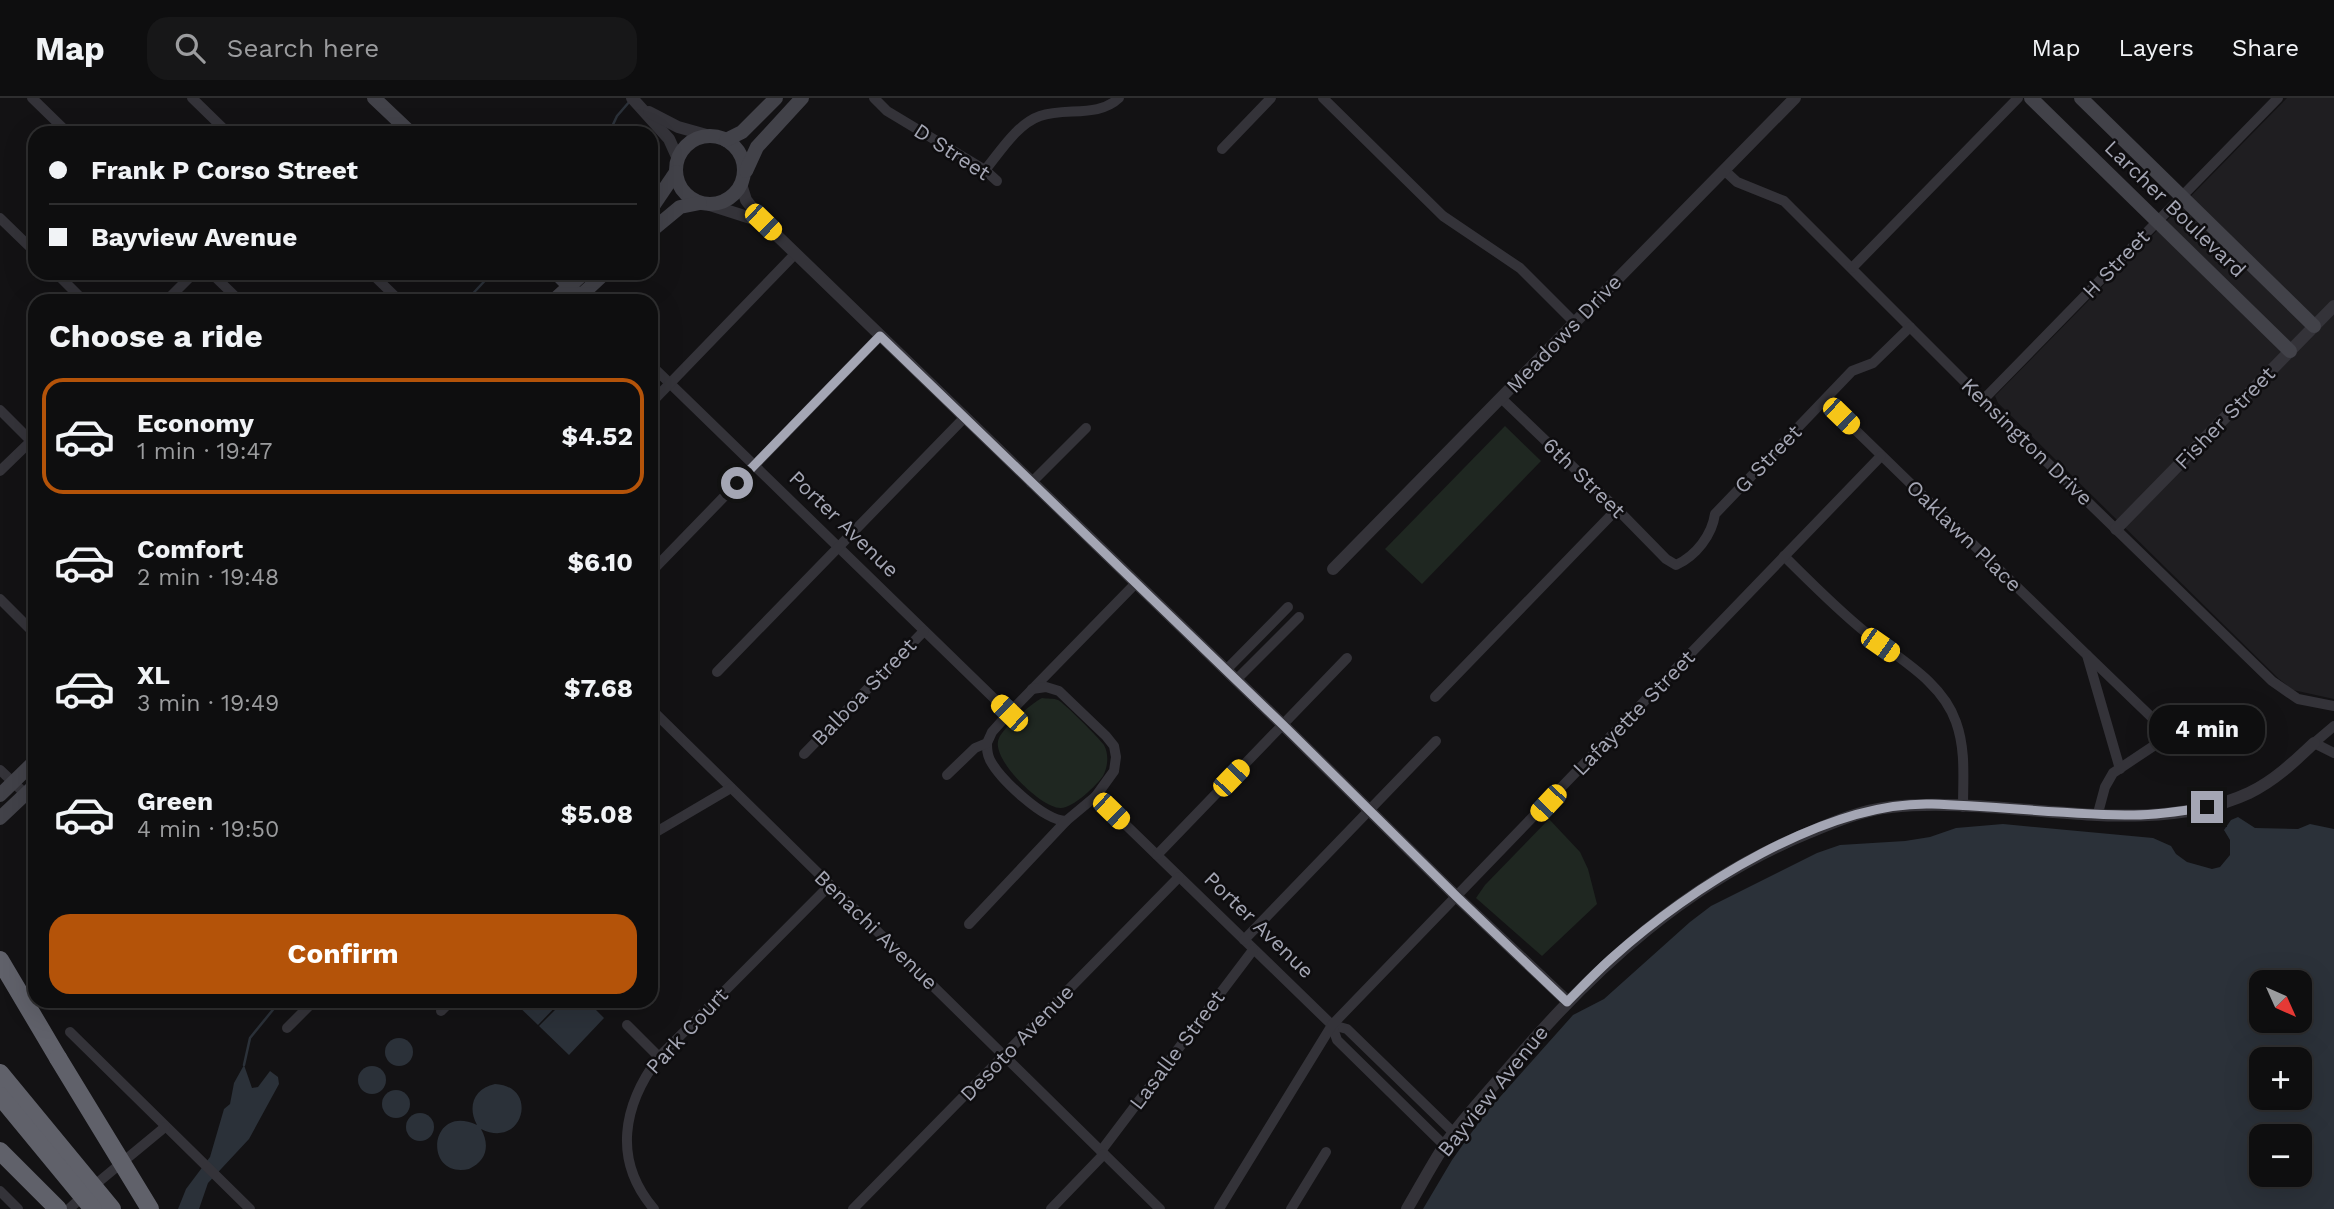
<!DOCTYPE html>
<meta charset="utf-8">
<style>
body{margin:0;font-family:"Work Sans",sans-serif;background:#171718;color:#f1f3f6;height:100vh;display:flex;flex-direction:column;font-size:26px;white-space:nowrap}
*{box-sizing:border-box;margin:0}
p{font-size:23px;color:#9b9c9e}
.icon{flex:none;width:38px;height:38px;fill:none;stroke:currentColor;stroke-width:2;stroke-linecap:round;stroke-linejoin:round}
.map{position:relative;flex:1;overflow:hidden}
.sheet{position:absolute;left:28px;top:196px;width:630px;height:714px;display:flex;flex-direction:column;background:#0e0e0f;border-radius:21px;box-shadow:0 7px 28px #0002,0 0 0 2px #2e2e2f}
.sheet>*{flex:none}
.top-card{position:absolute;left:28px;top:28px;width:630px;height:154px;border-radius:21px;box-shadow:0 7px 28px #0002,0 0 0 2px #2e2e2f;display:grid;align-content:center;height:154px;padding:0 21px;background:#0e0e0f}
.needle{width:46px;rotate:135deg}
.fabs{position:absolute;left:2249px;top:872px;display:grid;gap:14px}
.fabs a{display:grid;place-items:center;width:63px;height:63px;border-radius:14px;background:#0e0e0f;box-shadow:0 7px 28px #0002,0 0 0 2px #2e2e2f;font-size:35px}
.end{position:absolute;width:32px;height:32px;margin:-16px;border:9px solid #a4a6b4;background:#111;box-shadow:0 0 0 4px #111}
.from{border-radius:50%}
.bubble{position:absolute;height:49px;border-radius:21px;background:#0e0e0f;box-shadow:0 7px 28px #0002,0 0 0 2px #2e2e2f;font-size:23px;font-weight:700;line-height:49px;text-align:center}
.car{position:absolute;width:21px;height:42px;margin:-21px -10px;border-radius:9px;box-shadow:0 0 5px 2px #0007;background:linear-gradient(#f5c518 24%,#345 0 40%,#f5c518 0 76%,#345 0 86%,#f5c518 0)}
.top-card b{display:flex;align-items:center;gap:24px;height:66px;font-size:26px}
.top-card b+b{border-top:2px solid #2e2e2f}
.top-card i{width:18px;height:18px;background:#f1f3f6}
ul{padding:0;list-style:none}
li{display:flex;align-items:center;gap:21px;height:116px;margin:0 14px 10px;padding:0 7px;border:4px solid transparent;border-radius:21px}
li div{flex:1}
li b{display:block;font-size:26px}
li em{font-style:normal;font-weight:700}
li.selected{border-color:#b45309}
li>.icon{width:63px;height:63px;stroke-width:1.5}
h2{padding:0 21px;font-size:32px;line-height:84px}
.action{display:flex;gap:14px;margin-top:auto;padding:14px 21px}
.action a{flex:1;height:80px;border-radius:21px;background:#b45309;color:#fff;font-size:28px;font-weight:700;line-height:80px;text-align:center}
header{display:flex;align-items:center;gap:42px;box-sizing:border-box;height:98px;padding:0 35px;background:#0e0e0f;border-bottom:2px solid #2e2e2f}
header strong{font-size:33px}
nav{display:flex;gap:38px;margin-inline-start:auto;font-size:24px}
.search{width:490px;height:63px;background:#171718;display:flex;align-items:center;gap:18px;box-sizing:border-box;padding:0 24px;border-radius:21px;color:#9b9c9e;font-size:26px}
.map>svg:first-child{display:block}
.built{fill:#1f1e21}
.green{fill:#1f2721}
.water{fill:#2b3139;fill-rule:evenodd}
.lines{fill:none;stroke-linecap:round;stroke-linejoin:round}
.stream{stroke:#2b3139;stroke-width:2.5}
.minor{stroke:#343339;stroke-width:10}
.tertiary{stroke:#343339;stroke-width:12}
.secondary{stroke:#424249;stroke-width:14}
.motorway{stroke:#60616a;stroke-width:18}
.motorway-bridge{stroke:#60616a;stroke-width:18}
.route{stroke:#a4a6b4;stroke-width:9}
.labels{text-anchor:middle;stroke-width:5;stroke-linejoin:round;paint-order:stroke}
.street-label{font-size:21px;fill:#a4a6b4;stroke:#0e0d0f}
</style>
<header>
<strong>Map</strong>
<div class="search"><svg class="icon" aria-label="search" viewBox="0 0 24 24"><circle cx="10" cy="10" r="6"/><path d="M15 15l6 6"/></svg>Search here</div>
<nav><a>Map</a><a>Layers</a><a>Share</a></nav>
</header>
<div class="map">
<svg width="2334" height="1111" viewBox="0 0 2334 1111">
<rect width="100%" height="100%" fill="#131214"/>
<path class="built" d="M2287 0H2334V601L2293 592 2279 581 1998 305 1995 298Z"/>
<g class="green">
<path d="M1505 328 1541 363 1422 486 1385 451Z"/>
<path d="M1042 600C1047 601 1054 600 1058 602 1063 604 1100 641 1104 647 1109 656 1108 669 1103 678 1097 687 1073 710 1061 710 1042 711 989 660 999 640 1004 629 1032 605 1042 600Z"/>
<path d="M1549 721 1580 754 1588 771 1597 806 1542 858 1476 800 1485 787Z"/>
</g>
<g class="water">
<path d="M2238 719 2255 730 2298 731 2310 726 2334 731V1111H1423L1452 1062 1484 1017 1573 917 1604 901 1690 824 1711 808 1817 755 1840 747 1905 743 1930 739 1956 730 2003 726 2153 740 2171 748 2176 756 2187 764 2212 771 2220 769 2230 757V742L2224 732 2231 722ZM2261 884H2300V922H2261ZM2261 961H2300V999H2261ZM2261 1038H2300V1076H2261Z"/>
<path d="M513 903H561L538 927Z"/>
<path d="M564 903H587L604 920 569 957 539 928Z"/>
<circle cx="399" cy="954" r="14"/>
<path d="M244 967 252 990 258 989 270 973 278 979 279 986 249 1041 208 1085 199 1111H178L186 1091 210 1059 224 1011 230 1006 234 985Z"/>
<circle cx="372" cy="982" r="14"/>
<path d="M495 986C540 988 523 1052 481 1031 490 1047 487 1063 469 1071 422 1081 429 1004 477 1027 467 1009 474 990 495 986Z"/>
<circle cx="396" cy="1006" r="14"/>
<circle cx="420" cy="1029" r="14"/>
</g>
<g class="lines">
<g class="stream">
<path d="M609 35 617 18 630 3"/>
<path d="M466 203 492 175"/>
<path d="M244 967 250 940 280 903"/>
</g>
<g class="minor">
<path d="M32 0 68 35"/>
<path d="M192 0 228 35"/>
<path d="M874 0 887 13 985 72 997 83"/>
<path d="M1323 0 1443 118 1520 170 1575 225"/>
<path d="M1222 51 1271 0"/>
<path d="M985 72C1000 54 1017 26 1040 18 1066 9 1098 20 1119 0"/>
<path d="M1724 72 1737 84 1784 103 1983 302 2272 583 2298 601 2334 608"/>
<path d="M0 120 35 154"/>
<path d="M1852 170 2018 0"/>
<path d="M56 175 84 203"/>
<path d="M211 175 240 203"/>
<path d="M371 175 400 203"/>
<path d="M166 203 194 175"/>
<path d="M651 267 1009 615"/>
<path d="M1501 300 1617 411 1666 461 1676 467C1696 458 1712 437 1715 416L1852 273 1873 265 1910 229"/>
<path d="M1983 302 2278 0"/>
<path d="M651 305 795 156"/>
<path d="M0 312 35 347"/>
<path d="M1841 318 2087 557 2120 671"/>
<path d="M0 373 31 343"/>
<path d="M1031 385 1086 330"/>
<path d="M1784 458C1808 482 1832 506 1858 528 1891 557 1941 580 1956 624 1966 652 1963 680 1963 709"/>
<path d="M651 474 880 238"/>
<path d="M0 501 35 536"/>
<path d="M2087 557 2170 637 2113 675 2105 689 2098 715"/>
<path d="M1226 572 1288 509"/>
<path d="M717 574 965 319"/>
<path d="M1236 582 1299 519"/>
<path d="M1435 599 1617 411"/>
<path d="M651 611 1160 1111"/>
<path d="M2334 628 2314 645 2334 655"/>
<path d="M987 645C987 652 987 656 990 662 1000 681 1043 722 1066 723"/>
<path d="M804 656 924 533"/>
<path d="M0 672 35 705"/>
<path d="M947 677 975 650 987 645 992 634 1009 615 1136 485"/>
<path d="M1096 698 1332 927 1347 931 1454 1035"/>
<path d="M651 737 731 690"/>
<path d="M1157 757 1347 560"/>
<path d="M969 826 1066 723 1096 698 1114 673 1116 659 1114 648 1106 638 1059 593 1046 589 1032 591"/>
<path d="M1244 842 1436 643"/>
<path d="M441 913 451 903"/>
<path d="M627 927 659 959"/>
<path d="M1332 927 1337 942 1445 1048"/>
<path d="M287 930 314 903"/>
<path d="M70 934 250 1111"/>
<path d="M1101 1053 1253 852"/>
<path d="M0 1093 18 1111"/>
<path d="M69 1111 96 1086 165 1029"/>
<path d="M654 1111C612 1062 623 1007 659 959L830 787"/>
<path d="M853 1111 1179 779"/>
<path d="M1051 1111 1104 1056"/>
<path d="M1219 1111 1332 927 1881 358"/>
<path d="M1291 1111 1326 1054"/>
</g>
<g class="tertiary">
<path d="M632 0 669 41 678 61"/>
<path d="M649 14 678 29 710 38"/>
<path d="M741 86 746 102 763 124 1283 627 1457 799 1567 903"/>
<path d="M710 107 763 124"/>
<path d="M2116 431 2334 208"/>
<path d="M1333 471 1795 0"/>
<path d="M1407 1111C1420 1089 1432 1066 1446 1045 1466 1017 1491 991 1513 965 1596 868 1688 784 1808 735 1834 724 1862 712 1891 709 2004 696 2143 744 2249 695 2274 683 2294 664 2314 645"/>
</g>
<g class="secondary">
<path d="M374 0 411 35"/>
<path d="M2031 0 2290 253"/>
<path d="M2081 0 2314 228"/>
<circle cx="710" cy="72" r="34"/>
<path d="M726 42 742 34 776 0"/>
<path d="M746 73 757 49 802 0"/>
<path d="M651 111 676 74"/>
<path d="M651 133 680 109 700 105"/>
<path d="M556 175 576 195"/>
<path d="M553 203 584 175"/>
<path d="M575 203 605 175"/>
<path d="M0 697 35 663"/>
<path d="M0 720 35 687"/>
</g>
<g class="motorway">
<path d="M0 862 58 960"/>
<path d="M0 1053 58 1111"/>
</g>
<g class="motorway-bridge">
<path d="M58 960 150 1111"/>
<path d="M0 975 112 1111"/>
<path d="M0 998 93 1111"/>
</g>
</g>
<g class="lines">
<path class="route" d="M737 385 880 238 1283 627 1457 799 1567 904C1582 889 1597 873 1613 859 1689 790 1826 703 1932 706 1999 708 2067 717 2134 717 2158 717 2183 713 2207 709"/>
</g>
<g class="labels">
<g class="street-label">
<text transform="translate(952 54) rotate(33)" y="7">D Street</text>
<text transform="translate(2175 111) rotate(44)" y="7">Larcher Boulevard</text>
<text transform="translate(2116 166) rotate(-46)" y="7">H Street</text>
<text transform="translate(1564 236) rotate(-46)" y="7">Meadows Drive</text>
<text transform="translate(2225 320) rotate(-46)" y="7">Fisher Street</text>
<text transform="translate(2027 344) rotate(44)" y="7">Kensington Drive</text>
<text transform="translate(1768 361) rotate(-46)" y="7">G Street</text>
<text transform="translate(1584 380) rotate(44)" y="7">6th Street</text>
<text transform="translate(844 426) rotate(44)" y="7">Porter Avenue</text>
<text transform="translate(1964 438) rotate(44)" y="7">Oaklawn Place</text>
<text transform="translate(864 594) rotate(-46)" y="7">Balboa Street</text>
<text transform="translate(1634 615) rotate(-46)" y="7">Lafayette Street</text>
<text transform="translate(1259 827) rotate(44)" y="7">Porter Avenue</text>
<text transform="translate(876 832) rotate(44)" y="7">Benachi Avenue</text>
<text transform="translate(687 933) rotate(-47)" y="7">Park Court</text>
<text transform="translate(1017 945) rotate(-46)" y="7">Desoto Avenue</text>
<text transform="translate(1177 952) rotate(-53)" y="7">Lasalle Street</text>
<text transform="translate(1493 993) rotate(-51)" y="7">Bayview Avenue</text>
</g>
</g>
</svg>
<div class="fabs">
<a><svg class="needle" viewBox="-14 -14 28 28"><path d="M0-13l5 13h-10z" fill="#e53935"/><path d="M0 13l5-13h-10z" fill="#9b9c9e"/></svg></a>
<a>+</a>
<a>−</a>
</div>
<i class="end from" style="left:737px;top:385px"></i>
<i class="end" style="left:2207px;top:709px"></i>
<div class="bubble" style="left:2149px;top:607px;width:116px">4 min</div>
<i class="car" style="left:763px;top:124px;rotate:134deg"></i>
<i class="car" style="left:1841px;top:318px;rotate:134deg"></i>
<i class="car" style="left:1880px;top:547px;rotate:125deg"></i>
<i class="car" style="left:1009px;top:615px;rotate:314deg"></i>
<i class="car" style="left:1231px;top:680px;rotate:44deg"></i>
<i class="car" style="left:1548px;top:705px;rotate:223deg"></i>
<i class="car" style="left:1111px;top:713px;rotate:134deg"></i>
<div class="top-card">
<b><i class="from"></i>Frank P Corso Street</b>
<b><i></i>Bayview Avenue</b>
</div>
<section class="sheet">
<h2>Choose a ride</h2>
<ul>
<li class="selected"><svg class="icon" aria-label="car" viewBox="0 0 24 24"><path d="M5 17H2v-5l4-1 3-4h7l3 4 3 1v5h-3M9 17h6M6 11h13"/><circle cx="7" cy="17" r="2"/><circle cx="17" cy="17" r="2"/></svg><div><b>Economy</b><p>1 min · 19:47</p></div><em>$4.52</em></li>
<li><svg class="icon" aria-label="car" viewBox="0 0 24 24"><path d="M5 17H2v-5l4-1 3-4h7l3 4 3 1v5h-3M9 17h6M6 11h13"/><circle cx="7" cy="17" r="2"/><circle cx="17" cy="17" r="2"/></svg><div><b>Comfort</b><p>2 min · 19:48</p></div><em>$6.10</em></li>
<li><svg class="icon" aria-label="car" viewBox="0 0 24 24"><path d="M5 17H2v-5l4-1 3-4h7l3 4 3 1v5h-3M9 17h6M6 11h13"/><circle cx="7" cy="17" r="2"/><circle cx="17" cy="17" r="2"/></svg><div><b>XL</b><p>3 min · 19:49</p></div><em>$7.68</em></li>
<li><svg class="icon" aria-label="car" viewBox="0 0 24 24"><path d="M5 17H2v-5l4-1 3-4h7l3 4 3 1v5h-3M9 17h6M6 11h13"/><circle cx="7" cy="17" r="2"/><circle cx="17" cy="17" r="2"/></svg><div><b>Green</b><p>4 min · 19:50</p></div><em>$5.08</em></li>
</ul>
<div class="action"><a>Confirm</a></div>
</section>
</div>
